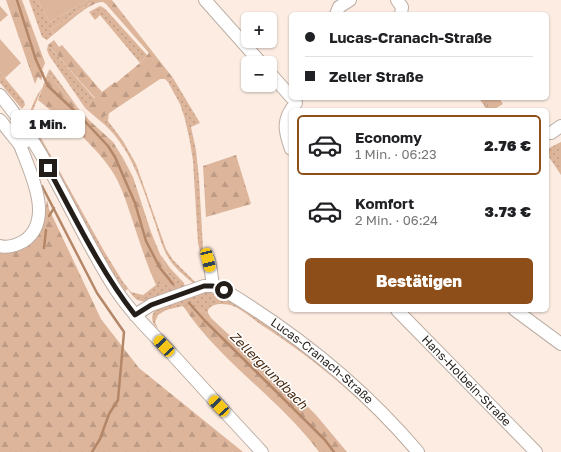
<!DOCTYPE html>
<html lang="de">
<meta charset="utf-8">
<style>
body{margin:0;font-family:"Golos Text",sans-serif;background:#f2f2f2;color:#202124;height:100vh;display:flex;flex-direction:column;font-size:15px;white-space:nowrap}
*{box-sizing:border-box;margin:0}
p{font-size:13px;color:#757577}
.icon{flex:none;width:22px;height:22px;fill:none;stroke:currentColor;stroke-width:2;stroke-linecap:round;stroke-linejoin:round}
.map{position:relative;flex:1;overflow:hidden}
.side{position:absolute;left:289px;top:108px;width:260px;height:204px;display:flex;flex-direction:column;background:#fff;border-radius:6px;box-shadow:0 1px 3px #0004}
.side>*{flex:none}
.top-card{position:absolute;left:289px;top:12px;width:260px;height:88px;border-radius:6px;box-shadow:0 1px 3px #0004;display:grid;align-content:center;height:88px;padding:0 16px;background:#fff}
.fabs{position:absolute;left:241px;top:12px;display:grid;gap:8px}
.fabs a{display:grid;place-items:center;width:36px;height:36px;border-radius:6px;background:#fff;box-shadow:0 1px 3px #0004;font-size:20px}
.end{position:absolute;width:18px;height:18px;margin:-9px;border:5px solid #231e1a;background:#fff;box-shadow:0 0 0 2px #fff}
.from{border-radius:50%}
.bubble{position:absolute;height:28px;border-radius:6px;background:#fff;box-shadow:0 1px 3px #0004;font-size:13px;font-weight:800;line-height:28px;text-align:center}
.car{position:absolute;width:12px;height:24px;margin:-12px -6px;border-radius:5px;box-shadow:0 0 3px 1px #0007;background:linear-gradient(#f5c518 24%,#345 0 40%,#f5c518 0 76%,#345 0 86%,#f5c518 0)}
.top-card b{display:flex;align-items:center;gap:14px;height:38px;font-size:15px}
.top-card b+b{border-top:1px solid #e0e0e0}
.top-card i{width:10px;height:10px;background:#202124}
ul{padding:7px 0 0;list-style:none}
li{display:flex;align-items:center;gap:12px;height:60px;margin:0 8px 6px;padding:0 8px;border:2px solid transparent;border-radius:6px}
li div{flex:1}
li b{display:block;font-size:15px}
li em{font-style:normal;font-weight:800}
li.selected{border-color:#8e4e19}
li>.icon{width:36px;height:36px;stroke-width:1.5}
.action{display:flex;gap:8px;margin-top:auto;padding:8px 16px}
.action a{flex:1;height:46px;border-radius:6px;background:#8e4e19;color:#fff;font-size:16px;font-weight:800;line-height:46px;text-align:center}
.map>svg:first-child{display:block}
.grass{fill:url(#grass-dots)}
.forest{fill:url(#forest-firs)}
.park{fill:url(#park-tufts)}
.pitch{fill:#ddb59b}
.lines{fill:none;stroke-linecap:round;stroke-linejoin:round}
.stream{stroke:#b48768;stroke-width:2.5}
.minor-casing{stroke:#bcada3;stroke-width:14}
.minor{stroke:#fff;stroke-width:12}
.route{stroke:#231e1a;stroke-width:5}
.labels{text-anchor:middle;stroke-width:3;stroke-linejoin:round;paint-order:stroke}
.street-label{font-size:12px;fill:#231e1a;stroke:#fff}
.water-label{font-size:13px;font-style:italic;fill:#46260d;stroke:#fff}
</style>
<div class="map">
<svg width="561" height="452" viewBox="0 0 561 452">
<defs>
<pattern id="grass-dots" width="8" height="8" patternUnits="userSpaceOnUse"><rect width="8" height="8" fill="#ddb59b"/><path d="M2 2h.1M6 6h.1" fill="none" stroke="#bd9b85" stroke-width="1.8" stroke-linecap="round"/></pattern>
<pattern id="forest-firs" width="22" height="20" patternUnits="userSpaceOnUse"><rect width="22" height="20" fill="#ddb59b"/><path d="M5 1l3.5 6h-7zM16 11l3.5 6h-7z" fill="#bd9b85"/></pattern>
<pattern id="park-tufts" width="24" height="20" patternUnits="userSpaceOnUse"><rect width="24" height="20" fill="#ddb59b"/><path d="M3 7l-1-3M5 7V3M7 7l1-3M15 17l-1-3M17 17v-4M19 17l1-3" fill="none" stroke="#bd9b85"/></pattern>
</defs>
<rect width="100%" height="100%" fill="#fcece2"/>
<g class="grass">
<path d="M29 0H37L50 22 88 0H91V1L88 5 51 29 54 34 47 40 42 37Z"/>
<path d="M100 6 104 8 108 12 147 55 140 63 100 15 95 20 89 12Z"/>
<path d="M48 45 95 99 85 108 49 55 47 50Z"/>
<path d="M50 69 78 108 90 121 66 96 48 72Z"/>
<path d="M0 72 24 101 25 105 22 109 0 83Z"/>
<path d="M173 78 200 123 191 127 196 150 199 179 203 249 209 267 207 279 198 243 193 161 190 142 185 119 180 104 168 82Z"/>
<path d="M42 88 31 115V120L104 251 123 282 131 292 143 295 156 285 168 279V274L160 254 170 268 184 283 185 287 146 301C136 302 133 297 128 289L125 291 100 252 48 154 29 122C28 112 36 96 42 88Z"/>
<path d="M109 112 108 121 123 141 136 164 166 249 173 260 196 283 194 284C185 276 174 268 168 257 162 247 159 235 155 223 142 186 131 145 99 120Z"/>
<path d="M561 142V175L547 154V149Z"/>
<path d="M203 292H215L238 304 335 373 412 452H409C368 404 316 360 263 326 254 320 243 310 233 306 225 303 212 303 208 310V313L188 306H183L166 310 158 315 155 322 158 329C152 323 150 318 155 310Z"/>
</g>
<g class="forest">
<path d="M6 0H22L45 63 42 70 44 73 41 80 38 77 35 84Z"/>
<path d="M91 0H112L173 78 168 82 165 79H160L99 120 85 108 95 98 48 45 54 40 59 47 62 45 102 92 115 82 116 83 140 63 149 53 106 4 103 2C90 1 65 26 54 34L51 29 88 5 90 3Z"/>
<path d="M48 72 66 96 90 121 113 142 123 158 133 177 151 232 168 274V280L156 285C146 263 139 240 131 216 126 201 121 185 112 171 93 142 64 121 38 100Z"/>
<path d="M236 155 251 204 206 217 203 166Z"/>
<path d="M47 199 49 209 101 319 139 368 243 452H0V253C38 243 42 238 47 199Z"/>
<path d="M183 306H188L208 313 211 318 226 332 292 391 316 415 347 452H319C279 398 220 362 183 306Z"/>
</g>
<path class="park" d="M479 98H499L503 104 493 110H487Z"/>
<g class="pitch">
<path d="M37 0H88L50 22Z"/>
<path d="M0 6 8 15 0 22Z"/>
<path d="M0 39 21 63 5 78 0 72Z"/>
</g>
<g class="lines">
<g class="stream">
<path d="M17 0 36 60 48 86 79 115 108 146 115 157 135 203 146 241 160 268 173 284"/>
<path d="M42 186 97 293 124 332 118 400 109 414 100 439 92 452"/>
<path d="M49 216 54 208"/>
<path d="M44 248 46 230"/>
<path d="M189 303 206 322 325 440 334 452"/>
</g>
<g class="minor-casing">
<g id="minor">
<path d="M205 0 261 63"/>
<path d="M397 0 402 7 401 14"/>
<path d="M336 14 339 7 350 0"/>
<path d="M270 73 291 97"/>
<path d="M0 95C49 153 75 227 116 290 132 314 153 334 172 354 202 387 232 420 262 452"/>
<path d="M0 120 20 145"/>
<path d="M551 133 561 126"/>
<path d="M291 149C284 130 282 119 296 103"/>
<path d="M0 246C8 248 17 245 24 241 55 220 30 172 20 145L31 138"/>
<path d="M209 260 211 271 213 286"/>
<path id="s1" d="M397 310 536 452"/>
<path d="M515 310 561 344"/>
<path id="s2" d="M135 315 151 305 204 286H213L224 290C297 334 363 387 418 452"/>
</g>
</g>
<use href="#minor" class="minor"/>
</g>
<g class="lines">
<path class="route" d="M48 168C75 218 100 270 135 315L151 305 204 286H213L224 290"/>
</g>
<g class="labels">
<g class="street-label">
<text dy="4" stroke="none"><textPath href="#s2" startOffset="217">Lucas-Cranach-Straße</textPath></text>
<text dy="4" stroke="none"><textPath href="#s1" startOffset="99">Hans-Holbein-Straße</textPath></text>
</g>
<g class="water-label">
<text transform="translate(269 370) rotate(45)" y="5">Zellergrundbach</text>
</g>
</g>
</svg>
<div class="fabs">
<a>+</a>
<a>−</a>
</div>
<i class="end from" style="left:224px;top:290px"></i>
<i class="end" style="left:48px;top:168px"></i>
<div class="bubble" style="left:11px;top:110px;width:74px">1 Min.</div>
<i class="car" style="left:208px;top:260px;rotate:166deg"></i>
<i class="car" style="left:164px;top:346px;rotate:317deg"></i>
<i class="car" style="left:219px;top:406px;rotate:317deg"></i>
<div class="top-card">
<b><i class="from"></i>Lucas-Cranach-Straße</b>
<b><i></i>Zeller Straße</b>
</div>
<section class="side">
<ul>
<li class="selected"><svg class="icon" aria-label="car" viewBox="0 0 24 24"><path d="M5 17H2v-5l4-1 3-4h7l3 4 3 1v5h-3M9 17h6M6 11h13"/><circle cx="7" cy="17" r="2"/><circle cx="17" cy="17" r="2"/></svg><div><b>Economy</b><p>1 Min. · 06:23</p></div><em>2.76 €</em></li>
<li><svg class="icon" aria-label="car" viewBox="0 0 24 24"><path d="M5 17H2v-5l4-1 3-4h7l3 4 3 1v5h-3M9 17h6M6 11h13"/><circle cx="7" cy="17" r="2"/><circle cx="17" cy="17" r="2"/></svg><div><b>Komfort</b><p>2 Min. · 06:24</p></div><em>3.73 €</em></li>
</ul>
<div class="action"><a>Bestätigen</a></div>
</section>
</div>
